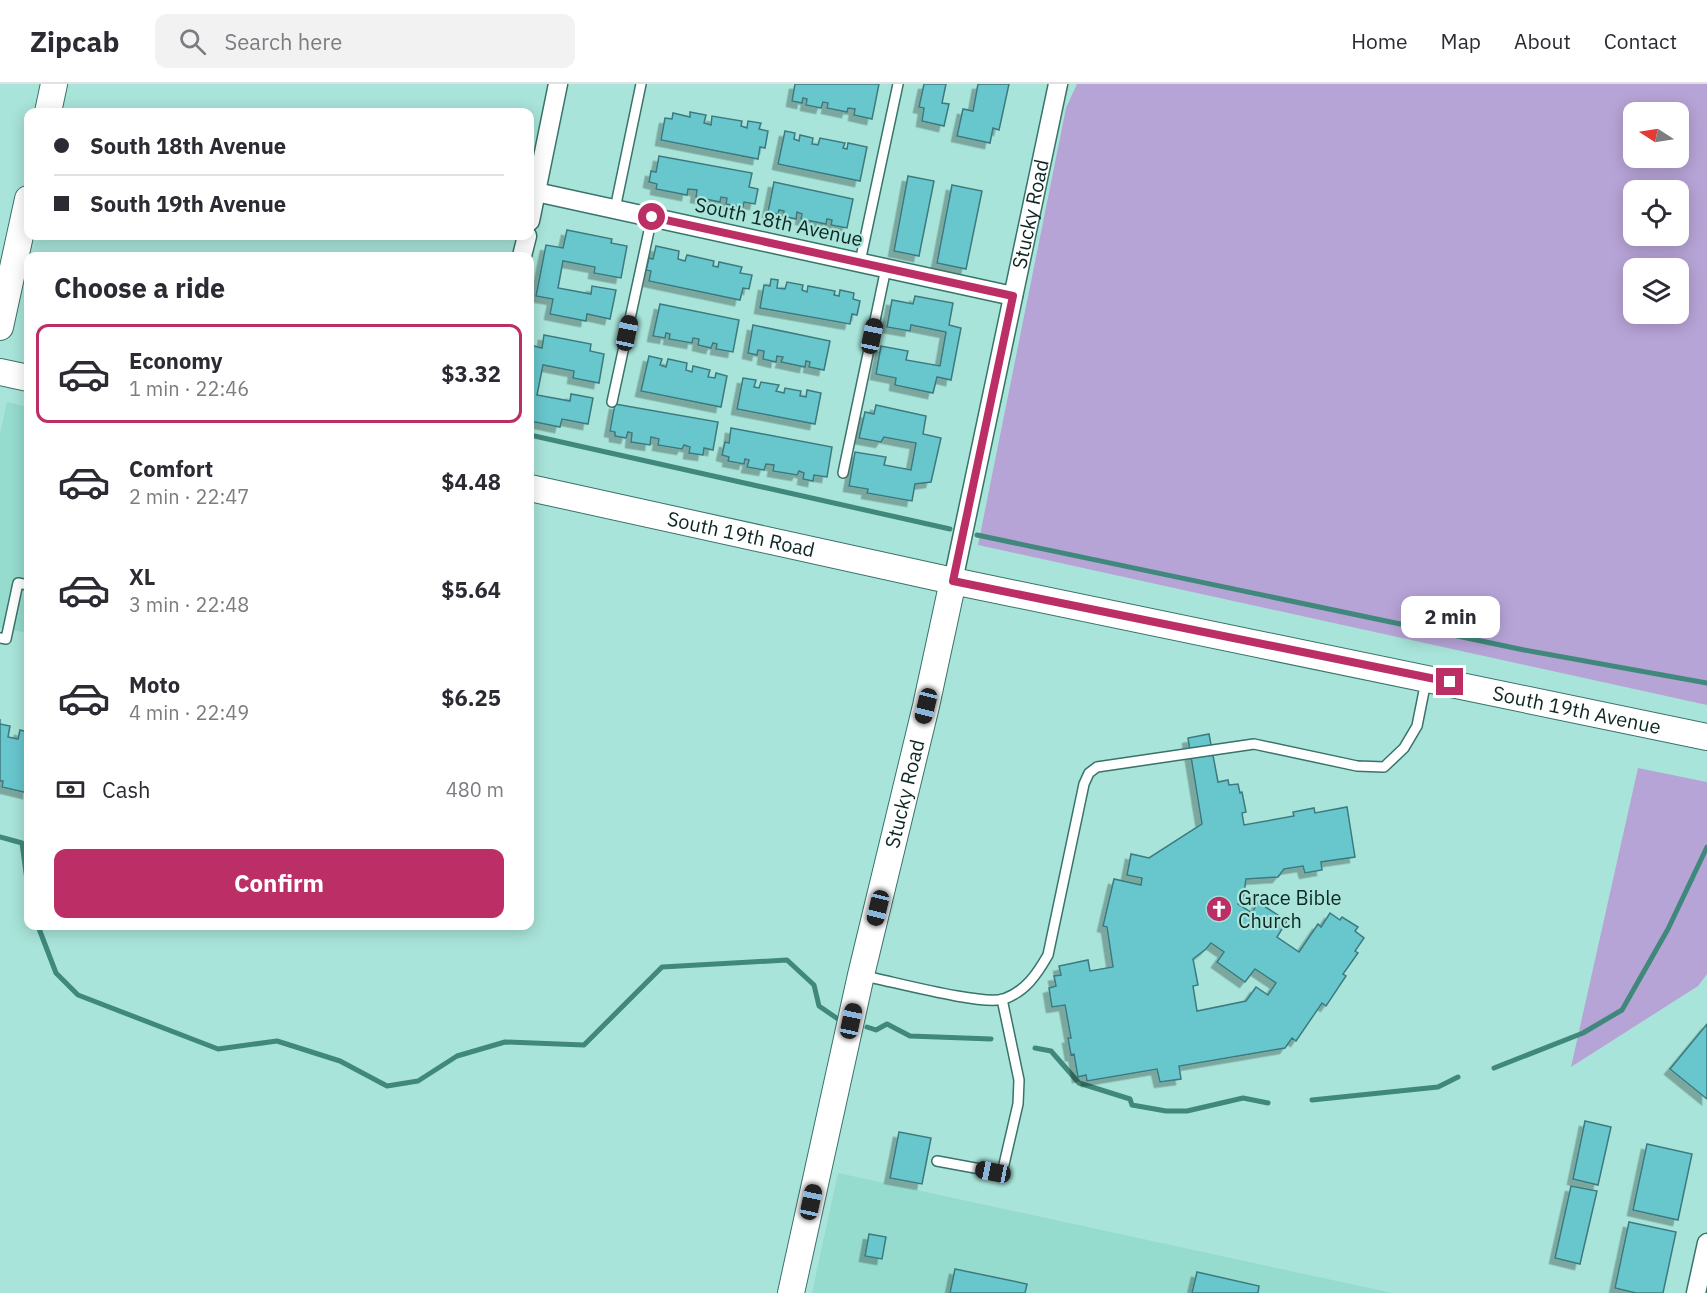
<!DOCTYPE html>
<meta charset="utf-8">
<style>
body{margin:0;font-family:"IBM Plex Sans",sans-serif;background:#f2f2f3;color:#2b2b33;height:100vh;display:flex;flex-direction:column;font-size:22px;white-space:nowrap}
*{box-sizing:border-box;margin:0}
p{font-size:20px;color:#7c7c81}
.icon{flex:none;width:33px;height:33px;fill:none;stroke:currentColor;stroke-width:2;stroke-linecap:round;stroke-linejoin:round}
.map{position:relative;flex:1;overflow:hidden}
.side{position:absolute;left:24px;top:168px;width:510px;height:678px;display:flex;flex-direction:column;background:#fff;border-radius:12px;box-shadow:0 3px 15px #0003}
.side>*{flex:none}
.hud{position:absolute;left:24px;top:24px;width:510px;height:132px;border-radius:12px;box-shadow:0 3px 15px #0003;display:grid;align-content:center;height:132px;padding:0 30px;background:#fff}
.needle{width:39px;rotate:282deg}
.fabs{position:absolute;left:1623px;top:18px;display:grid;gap:12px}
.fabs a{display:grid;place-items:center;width:66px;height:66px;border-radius:12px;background:#fff;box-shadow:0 3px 15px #0003;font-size:30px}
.end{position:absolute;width:27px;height:27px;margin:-14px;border:8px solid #bb2f66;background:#fff;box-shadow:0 0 0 3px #fff}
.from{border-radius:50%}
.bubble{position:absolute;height:42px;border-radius:12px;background:#fff;box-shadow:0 3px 15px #0003;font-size:20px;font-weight:700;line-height:42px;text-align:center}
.car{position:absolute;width:18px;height:36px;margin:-18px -9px;border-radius:8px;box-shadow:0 0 4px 2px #0007;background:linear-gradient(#222 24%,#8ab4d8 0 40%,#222 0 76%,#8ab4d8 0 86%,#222 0)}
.hud b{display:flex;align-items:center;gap:21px;height:57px;font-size:22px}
.hud b+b{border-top:2px solid #e1e1e2}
.hud i{width:15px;height:15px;background:#2b2b33}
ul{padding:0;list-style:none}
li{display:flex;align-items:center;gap:18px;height:99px;margin:0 12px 9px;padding:0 18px;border:3px solid transparent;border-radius:12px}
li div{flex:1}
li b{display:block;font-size:22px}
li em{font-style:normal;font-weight:700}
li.on{border-color:#bb2f66}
li>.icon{width:54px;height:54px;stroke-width:1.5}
h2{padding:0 30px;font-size:27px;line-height:72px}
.pay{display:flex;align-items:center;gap:15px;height:66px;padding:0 30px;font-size:22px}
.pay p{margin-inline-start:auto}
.cta{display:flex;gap:12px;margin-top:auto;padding:12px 30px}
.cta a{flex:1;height:69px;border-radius:12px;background:#bb2f66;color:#fff;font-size:24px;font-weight:700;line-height:69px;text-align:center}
header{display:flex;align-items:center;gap:36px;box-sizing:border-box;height:84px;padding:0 30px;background:#fff;border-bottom:2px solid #e1e1e2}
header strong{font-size:28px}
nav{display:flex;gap:33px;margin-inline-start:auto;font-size:21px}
.search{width:420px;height:54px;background:#f2f2f3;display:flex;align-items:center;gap:15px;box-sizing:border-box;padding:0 21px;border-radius:12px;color:#7c7c81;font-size:22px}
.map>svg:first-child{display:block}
.built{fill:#95dbce}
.green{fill:#b7a4d7;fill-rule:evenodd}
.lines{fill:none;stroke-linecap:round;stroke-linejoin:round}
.stream{stroke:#40887c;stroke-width:5}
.building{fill:#68c6cd;stroke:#3d7a7f;stroke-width:1.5;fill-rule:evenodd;filter:url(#shadow)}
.lane-casing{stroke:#39736a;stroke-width:12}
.street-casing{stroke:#39736a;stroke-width:21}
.secondary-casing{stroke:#39736a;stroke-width:28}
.lane{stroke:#fff;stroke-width:9}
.street{stroke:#fff;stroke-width:18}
.secondary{stroke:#fff;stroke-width:26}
.route{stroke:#bb2f66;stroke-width:8}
.labels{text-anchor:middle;stroke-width:4.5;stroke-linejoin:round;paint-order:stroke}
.street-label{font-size:20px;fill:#0e2723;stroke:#a8e4d9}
.poi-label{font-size:20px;fill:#0e2723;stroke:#a8e4d9;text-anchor:start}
</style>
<header>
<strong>Zipcab</strong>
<div class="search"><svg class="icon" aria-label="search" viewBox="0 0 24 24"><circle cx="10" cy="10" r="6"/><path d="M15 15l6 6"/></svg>Search here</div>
<nav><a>Home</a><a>Map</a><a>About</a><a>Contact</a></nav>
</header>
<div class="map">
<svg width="1707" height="1209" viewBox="0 0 1707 1209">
<defs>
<filter id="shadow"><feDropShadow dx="-5.5" dy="5.5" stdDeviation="0" flood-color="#0004"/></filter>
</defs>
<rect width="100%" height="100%" fill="#a8e4d9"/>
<g class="built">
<path d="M7 318 28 323V549L0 544V350Z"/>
<path d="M838 1089 1392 1209H812Z"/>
</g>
<g class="green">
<path d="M1077 0H1707V621L978 461 1066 24ZM1678 28V74H1634V28ZM1678 106V152H1634V106ZM1634 184H1678V230H1634Z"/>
<path d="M1638 684 1707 698V890L1698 902 1571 983Z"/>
</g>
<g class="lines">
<g class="stream">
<path d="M530 351 950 445"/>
<path d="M977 451 1524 566 1707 599"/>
<path d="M0 753 22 759 28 804"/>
<path d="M38 842 56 889 78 911 218 965 277 957 340 977 387 1002 418 997 457 972 505 958 584 961 662 883 787 876 814 901 819 922 838 935"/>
<path d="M867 943 876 946 887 940 910 952 991 955"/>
<path d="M1035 964 1051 967 1079 999 1130 1015 1132 1021 1166 1027H1187L1243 1014 1268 1019"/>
<path d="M1494 984 1583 949 1622 926 1668 845 1707 763"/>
<path d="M1312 1016 1438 1003 1458 993"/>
</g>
</g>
<g class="building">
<path d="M795 0H879L872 35 854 31 855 25 848 24 847 28 827 24 828 19 823 18 821 24 806 21 807 15 803 14 802 19 792 17Z"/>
<path d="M924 0H946L942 19 949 20 944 42 922 37 924 24 919 23Z"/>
<path d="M978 0H1009L999 46 993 44 990 59 957 52 963 25 973 27Z"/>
<path d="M690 28 706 31 704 39 711 41 712 32 742 37 741 42 747 44 748 37 761 39 759 45 768 47 765 64 760 63 758 75 661 56 665 34 672 35 673 29 690 33Z"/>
<path d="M785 47 795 49 794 55 799 57 800 51 813 54 812 60 818 61 820 54 845 59 843 64 847 65 848 59 867 63 860 97 778 80Z"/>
<path d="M659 72 752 89 749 103 758 105 755 120 744 118 743 123 726 120 727 114 721 113 720 118 696 113 697 106 688 105 687 111 656 105 657 100 649 98 651 87 656 88Z"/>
<path d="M908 92 934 97 919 172 894 167Z"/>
<path d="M774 98 853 115 847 144 831 141 832 136 827 135 826 140 801 135 802 130 797 128 796 135 783 132 784 127 779 126 778 130 768 128Z"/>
<path d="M952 101 982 107 966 185 937 179Z"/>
<path d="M567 146 612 155 611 159 627 162 621 194 594 189 595 183 563 177 558 204 591 210 592 202 616 206 610 235 587 230 586 237 550 230 553 215 536 212 546 161 563 164Z"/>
<path d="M656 162 679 167 678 175 685 177 687 171 714 177 713 182 718 183 719 178 742 183 740 189 752 191 749 205 743 204 740 216 649 197 651 187 646 186 649 174 653 175Z"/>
<path d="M771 195 778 196 777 204 785 205 787 198 803 201 802 206 807 208 808 202 835 207 834 211 839 212 840 206 854 209 853 215 860 217 857 231 852 230 850 240 760 224 764 201 770 202Z"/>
<path d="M915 212 953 219 949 241 961 244 951 296 937 293 933 309 895 301 896 294 876 290 881 262 908 267 906 276 940 282 946 248 911 241 910 247 887 243 892 216 913 220Z"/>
<path d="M660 220 739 236 733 268 716 265 717 260 713 259 711 264 698 261 699 255 693 254 692 259 669 255 670 250 666 249 665 254 653 252Z"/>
<path d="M753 241 830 257 824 286 809 283 810 278 806 277 805 283 781 278 783 273 777 272 776 278 763 275 764 267 758 266 757 271 748 269Z"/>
<path d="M544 251 591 260 590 267 604 270 599 299 573 294 574 287 543 281 537 311 570 317 571 310 593 314 588 340 562 335 560 343 530 337V261L542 264Z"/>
<path d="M649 272 662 275 660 281 666 283 668 275 687 279 686 286 692 288 693 282 710 286 708 293 715 294 716 289 727 292 721 323 641 307Z"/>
<path d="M743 294 756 296 754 303 759 304 761 298 779 301 776 307 784 309 785 304 801 307 800 312 806 313 807 306 821 309 815 340 737 325Z"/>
<path d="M615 320 718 338 713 366 704 364 703 371 689 369 690 363 684 361 682 365 658 361 659 355 651 353 650 361 631 358 632 349 628 348 626 354 615 352V348L610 347Z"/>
<path d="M876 321 926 332 923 350 941 354 931 398 915 400 912 417 867 409 868 405 849 402 855 368 886 373 884 381 911 386 916 359 884 353 881 358 859 354 865 328 874 330Z"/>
<path d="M731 344 832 363 827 393 814 391 813 397 803 395 804 389 799 387 797 391 773 387 774 381 766 380 764 386 747 383 749 376 745 375 744 380 728 377 729 373 722 371 725 358 729 359Z"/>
<path d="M0 635V640L10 642 8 653 18 655 20 646 28 648V709L2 703 3 697H0Z"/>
<path d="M1209 650 1218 698 1228 696 1229 701 1238 700 1240 709 1242 708 1246 728 1242 729 1244 741 1294 732 1293 728 1314 724 1315 729 1347 723 1355 773 1321 778 1322 786 1305 789 1303 782 1284 785 1278 793 1246 795 1243 816 1238 820 1252 829 1258 818 1287 837 1277 853 1299 868 1318 840 1321 843 1330 829 1340 836 1342 833 1358 843 1355 847 1364 854 1355 867 1358 869 1343 890 1346 892 1326 922 1322 919 1296 957 1292 954 1285 964 1179 982 1181 995 1160 998 1157 985 1087 997 1086 991 1078 993 1074 970 1071 971 1068 954H1071L1065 921 1052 923 1049 904 1056 902 1054 892 1061 891 1059 882 1088 876 1090 887 1113 883 1107 843 1103 842 1114 795 1141 801 1142 794 1127 791 1131 770 1149 774 1202 740 1188 654ZM1211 859 1224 868 1217 878 1245 898 1255 885 1276 899 1268 911 1256 903 1246 917 1197 927 1193 902 1198 901 1193 875 1206 865Z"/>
<path d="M1707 940V1015L1670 985Z"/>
<path d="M1585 1037 1611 1043 1598 1101 1573 1095Z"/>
<path d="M899 1048 931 1054 922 1100 890 1094Z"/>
<path d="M1647 1060 1692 1070 1678 1136 1633 1126Z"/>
<path d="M1571 1102 1597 1107 1580 1180 1555 1174Z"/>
<path d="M1629 1138 1676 1148 1663 1209H1636L1615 1204Z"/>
<path d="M869 1150 886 1153 882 1175 865 1172Z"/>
<path d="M955 1185 1027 1200 1025 1209H950Z"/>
<path d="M1197 1188 1259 1202 1258 1209H1192Z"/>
</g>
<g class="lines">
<g class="lane-casing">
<g id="lane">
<path d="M615 125 641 0"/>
<path d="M860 178 898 0"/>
<path d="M612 318 652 133"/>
<path d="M843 389 886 184"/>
<path d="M0 554 6 555 18 499 28 501"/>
<path d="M864 892C891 897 982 922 1004 915 1026 907 1037 890 1048 871L1084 700 1089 689 1097 683 1254 660 1357 682 1384 683 1404 664 1417 642 1426 597"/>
<path d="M937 1077 1002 1089 1018 1020 1019 996 1002 915"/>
</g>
</g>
<g class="street-casing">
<g id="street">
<path d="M536 108 1013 212"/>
<path d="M530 137 558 0"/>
<path d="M522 172 527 152"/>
<path id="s1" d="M953 497 1058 0"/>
<path d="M1696 1209 1707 1159"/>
</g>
</g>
<g class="secondary-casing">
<g id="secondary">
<path d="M48 28 54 0"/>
<path d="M0 243 28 115"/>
<path d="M0 288 28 294"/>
<path id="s2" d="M530 404 953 497 1707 653"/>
<path id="s3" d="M791 1209 861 891 926 622 953 497"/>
</g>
</g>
<use href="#lane" class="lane"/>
<use href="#street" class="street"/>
<use href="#secondary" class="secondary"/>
</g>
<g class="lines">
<path class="route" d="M652 133 1013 212 953 497 1450 598"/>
</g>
<defs>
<g id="church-disc" transform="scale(1.35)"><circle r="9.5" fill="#bb2f66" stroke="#a8e4d9"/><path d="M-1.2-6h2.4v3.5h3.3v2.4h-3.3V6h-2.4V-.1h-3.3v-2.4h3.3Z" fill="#fff"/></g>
</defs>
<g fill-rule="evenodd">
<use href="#church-disc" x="1219" y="825"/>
</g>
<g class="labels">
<g class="street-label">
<text dy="7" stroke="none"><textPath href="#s1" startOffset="375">Stucky Road</textPath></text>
<text transform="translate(779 138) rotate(12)" y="7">South 18th Avenue</text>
<text dy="7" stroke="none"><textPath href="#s2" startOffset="216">South 19th Road</textPath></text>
<text dy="7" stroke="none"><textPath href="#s2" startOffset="1070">South 19th Avenue</textPath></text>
<text dy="7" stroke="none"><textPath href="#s3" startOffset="512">Stucky Road</textPath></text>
</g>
<g class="poi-label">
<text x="1238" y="821">Grace Bible<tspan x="1238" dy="23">Church</tspan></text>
</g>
</g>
</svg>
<div class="fabs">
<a><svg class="needle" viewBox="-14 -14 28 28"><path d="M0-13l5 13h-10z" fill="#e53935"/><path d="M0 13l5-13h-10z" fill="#7c7c81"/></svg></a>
<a><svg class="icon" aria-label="locate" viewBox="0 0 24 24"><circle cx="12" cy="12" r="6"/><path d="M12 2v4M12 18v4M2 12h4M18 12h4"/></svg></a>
<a><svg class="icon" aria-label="layers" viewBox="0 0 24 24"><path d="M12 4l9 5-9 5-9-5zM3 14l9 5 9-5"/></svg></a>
</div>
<i class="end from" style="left:652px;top:133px"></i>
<i class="end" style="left:1450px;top:598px"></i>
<div class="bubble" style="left:1401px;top:512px;width:99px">2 min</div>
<i class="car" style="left:627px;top:249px;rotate:12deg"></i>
<i class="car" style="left:872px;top:252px;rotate:12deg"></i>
<i class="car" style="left:926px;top:622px;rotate:194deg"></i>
<i class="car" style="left:878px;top:824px;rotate:194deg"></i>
<i class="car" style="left:851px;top:937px;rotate:12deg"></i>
<i class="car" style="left:993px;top:1088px;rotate:281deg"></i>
<i class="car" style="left:811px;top:1118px;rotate:12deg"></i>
<div class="hud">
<b><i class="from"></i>South 18th Avenue</b>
<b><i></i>South 19th Avenue</b>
</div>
<section class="side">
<h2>Choose a ride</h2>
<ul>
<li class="on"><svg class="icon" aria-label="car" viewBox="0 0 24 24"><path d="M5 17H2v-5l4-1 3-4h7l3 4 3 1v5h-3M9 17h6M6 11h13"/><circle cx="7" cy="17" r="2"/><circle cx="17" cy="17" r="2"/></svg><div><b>Economy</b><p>1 min · 22:46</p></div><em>$3.32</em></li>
<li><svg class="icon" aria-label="car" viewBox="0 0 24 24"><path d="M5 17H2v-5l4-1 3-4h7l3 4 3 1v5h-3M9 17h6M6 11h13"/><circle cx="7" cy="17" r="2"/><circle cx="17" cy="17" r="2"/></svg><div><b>Comfort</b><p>2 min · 22:47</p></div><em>$4.48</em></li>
<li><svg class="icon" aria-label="car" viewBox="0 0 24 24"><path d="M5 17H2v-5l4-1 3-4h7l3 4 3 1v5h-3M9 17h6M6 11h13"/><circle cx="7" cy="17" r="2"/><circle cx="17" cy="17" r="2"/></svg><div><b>XL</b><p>3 min · 22:48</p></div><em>$5.64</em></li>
<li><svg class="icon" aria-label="car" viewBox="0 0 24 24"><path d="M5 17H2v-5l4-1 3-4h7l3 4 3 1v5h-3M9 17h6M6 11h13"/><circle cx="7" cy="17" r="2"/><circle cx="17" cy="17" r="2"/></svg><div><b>Moto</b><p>4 min · 22:49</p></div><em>$6.25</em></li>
</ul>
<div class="pay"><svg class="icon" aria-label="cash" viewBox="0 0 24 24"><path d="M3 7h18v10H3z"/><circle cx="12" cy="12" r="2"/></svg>Cash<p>480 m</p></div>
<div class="cta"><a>Confirm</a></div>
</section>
</div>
